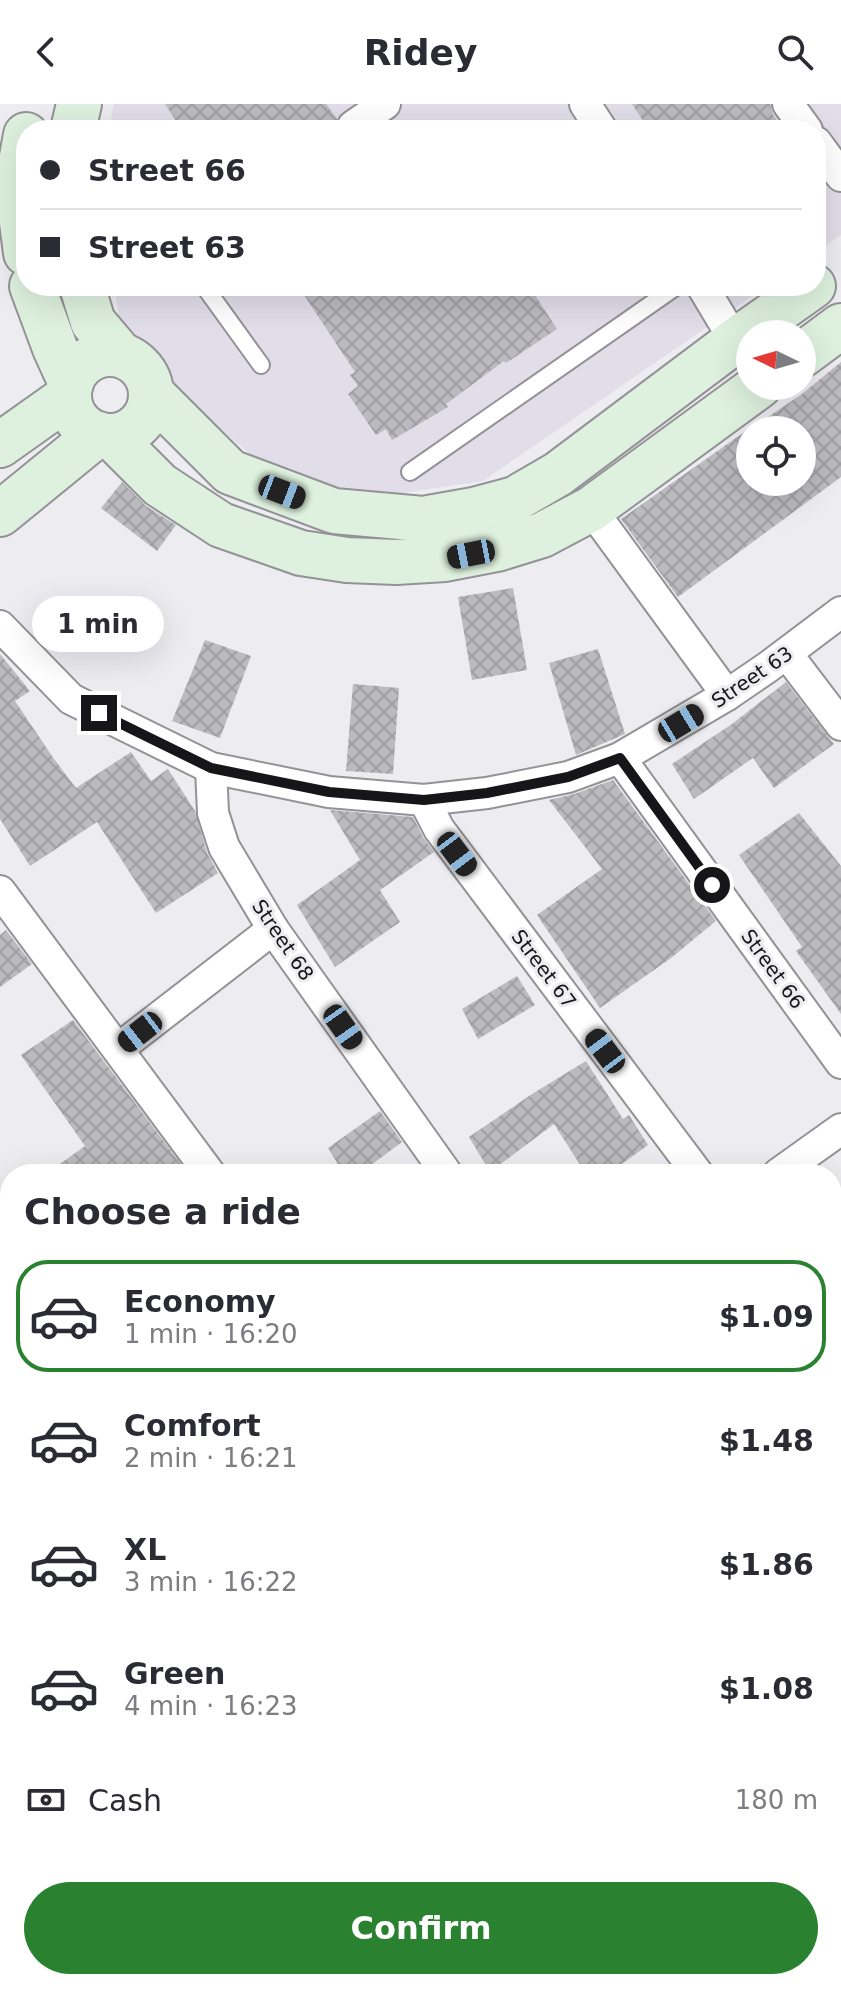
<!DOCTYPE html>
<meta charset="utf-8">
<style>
body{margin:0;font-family:"DejaVu Sans",sans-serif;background:#f7f7f7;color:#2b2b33;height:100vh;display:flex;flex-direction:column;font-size:30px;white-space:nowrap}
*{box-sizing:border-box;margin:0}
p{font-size:26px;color:#7c7c81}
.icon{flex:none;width:44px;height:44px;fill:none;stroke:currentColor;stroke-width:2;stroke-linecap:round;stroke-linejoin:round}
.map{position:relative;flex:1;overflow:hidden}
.side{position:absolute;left:0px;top:1060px;width:842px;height:826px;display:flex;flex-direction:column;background:#fff;border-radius:32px 32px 0 0;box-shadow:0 8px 32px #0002}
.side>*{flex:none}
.top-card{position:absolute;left:16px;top:16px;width:810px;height:176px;border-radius:32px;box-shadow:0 8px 32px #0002;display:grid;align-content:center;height:176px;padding:0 24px;background:#fff}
.needle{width:52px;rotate:275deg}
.fabs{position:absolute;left:736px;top:216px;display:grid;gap:16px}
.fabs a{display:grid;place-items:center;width:80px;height:80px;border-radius:50%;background:#fff;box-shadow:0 8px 32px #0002;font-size:40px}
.end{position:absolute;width:36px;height:36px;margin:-18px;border:10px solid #161618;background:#fff;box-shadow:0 0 0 4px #fff}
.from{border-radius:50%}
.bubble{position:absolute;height:56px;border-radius:28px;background:#fff;box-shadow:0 8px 32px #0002;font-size:26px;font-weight:600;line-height:56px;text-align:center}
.car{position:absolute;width:24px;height:48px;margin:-24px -12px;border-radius:10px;box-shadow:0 0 6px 2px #0007;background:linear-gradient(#222 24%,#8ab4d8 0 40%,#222 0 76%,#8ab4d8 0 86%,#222 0)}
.top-card b{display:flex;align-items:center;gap:28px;height:76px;font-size:30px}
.top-card b+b{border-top:2px solid #e1e1e2}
.top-card i{width:20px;height:20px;background:#2b2b33}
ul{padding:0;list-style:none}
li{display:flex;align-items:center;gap:24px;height:112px;margin:0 16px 12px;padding:0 8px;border:4px solid transparent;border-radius:32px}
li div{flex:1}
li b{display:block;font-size:30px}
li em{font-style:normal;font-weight:600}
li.active{border-color:#2a8231}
li>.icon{width:72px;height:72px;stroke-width:1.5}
h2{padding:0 24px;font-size:36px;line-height:96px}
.pay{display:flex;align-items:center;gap:20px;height:88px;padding:0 24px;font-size:30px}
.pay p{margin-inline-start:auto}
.action{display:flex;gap:16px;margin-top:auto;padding:16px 24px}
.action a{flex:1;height:92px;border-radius:48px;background:#2a8231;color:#fff;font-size:32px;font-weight:600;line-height:92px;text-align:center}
header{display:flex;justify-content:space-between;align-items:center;height:104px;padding:0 24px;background:#fff;font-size:36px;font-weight:600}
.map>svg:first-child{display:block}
.built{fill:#e1deea}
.building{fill:url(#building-cross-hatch);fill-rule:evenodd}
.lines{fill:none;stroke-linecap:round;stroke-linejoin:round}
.lane-casing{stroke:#939297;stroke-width:20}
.street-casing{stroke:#939297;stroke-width:34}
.secondary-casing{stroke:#939297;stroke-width:48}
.highway-casing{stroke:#658e66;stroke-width:48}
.lane{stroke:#fff;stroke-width:16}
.street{stroke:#fff;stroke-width:30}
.secondary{stroke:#def1de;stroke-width:44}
.highway{stroke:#90cf90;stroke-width:44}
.route{stroke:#161618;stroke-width:10}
.labels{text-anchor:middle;stroke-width:6;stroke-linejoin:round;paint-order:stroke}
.street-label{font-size:20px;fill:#161618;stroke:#edecf1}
</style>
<header><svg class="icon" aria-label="back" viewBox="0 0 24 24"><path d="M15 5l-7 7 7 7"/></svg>Ridey<svg class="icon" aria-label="search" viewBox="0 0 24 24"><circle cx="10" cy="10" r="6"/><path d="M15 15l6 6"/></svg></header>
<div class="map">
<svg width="841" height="1885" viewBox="0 0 841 1885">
<defs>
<pattern id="building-cross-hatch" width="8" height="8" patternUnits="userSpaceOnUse" patternTransform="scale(2)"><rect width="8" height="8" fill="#bbbabe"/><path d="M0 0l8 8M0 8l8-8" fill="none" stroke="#a09fa3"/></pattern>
</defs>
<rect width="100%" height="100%" fill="#edecf1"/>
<g class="built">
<path d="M114 0H841V131L816 148V26H109Z"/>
<path d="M114 182H767L483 377 388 391 313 381 260 359 170 281 120 218Z"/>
</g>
<g class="building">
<path d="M165 0H326L337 15 336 26H182Z"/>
<path d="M632 0H770L773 11 785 26H649Z"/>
<path d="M298 182H529L557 225 506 259 504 257 446 300 448 303 392 336 386 325 376 331 348 290 358 282 350 271 355 268Z"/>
<path d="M841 258V373L678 493 621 415 750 324V325L802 290ZM750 326H802V378H750Z"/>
<path d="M122 378 146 402 176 421 157 447 101 404Z"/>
<path d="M513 484 527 566 472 576 458 493Z"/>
<path d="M205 536 251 552 220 634 172 617Z"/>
<path d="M598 545 625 630 576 651 549 559Z"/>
<path d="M0 550 30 587 15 597 54 655 76 684 131 648 151 677 168 665 195 707 207 749 218 769 156 809 97 718 30 762 0 715Z"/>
<path d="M786 578 834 640 774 684 753 654 694 695 672 660 732 620Z"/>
<path d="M353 580 399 584 393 670 346 667Z"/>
<path d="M613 676 716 817 671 854 600 904 537 811 602 765 549 696 574 690Z"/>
<path d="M330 706 413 713 423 733 434 748 380 786 400 818 335 863 297 801 360 756Z"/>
<path d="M799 709 841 762V910L796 847 802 843 739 751Z"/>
<path d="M6 826 32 860 0 883V831Z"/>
<path d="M517 872 535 901 478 935 462 905Z"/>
<path d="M73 916 183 1063 173 1070H46L85 1042 21 951Z"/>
<path d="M586 957 623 1015 629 1011 648 1041 608 1070H586L554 1020 490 1068 469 1033 532 990Z"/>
<path d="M380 1007 402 1038 359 1070H344L328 1044Z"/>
</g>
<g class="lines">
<g class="lane-casing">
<g id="lane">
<path d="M204 182 261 261"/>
<path d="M410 368 677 182"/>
</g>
</g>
<g class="street-casing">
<g id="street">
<path d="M585 0 602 26"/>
<path d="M788 0 807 26"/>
<path d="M353 22 385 0"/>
<path d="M816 38 841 72"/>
<path d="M702 182 735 237"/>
<path d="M591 405 727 591"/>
<path d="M0 522 71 595 211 664 329 688 424 696 487 689 568 673 620 654 727 591 768 563 841 508"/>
<path d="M787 550 841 621"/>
<path d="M620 654 841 959"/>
<path d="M211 664 213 709 224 743 273 825 447 1070"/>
<path d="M424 696 439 725 698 1070"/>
<path d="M0 787 210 1070"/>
<path d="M118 945 273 825"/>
<path d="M778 1070 841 1025"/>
<path d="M0 1120 10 1134"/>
<path d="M832 1266 841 1259"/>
<path d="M0 1426 10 1429"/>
<path d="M832 1518 841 1511"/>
<path d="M832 1606 841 1603"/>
<path d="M0 1611 10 1557"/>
<path d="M182 1885 188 1880 204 1876"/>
</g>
</g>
<g class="secondary-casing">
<g id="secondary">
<path d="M73 26 79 0"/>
<path d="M26 31 19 69 22 118 26 149"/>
<path d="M32 182 55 244 71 279"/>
<path d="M82 182 93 218 121 251"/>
<circle cx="110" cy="291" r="41"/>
<path d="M802 251 841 222"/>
<path d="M151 289 230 368 334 407 423 415 474 406 515 395 558 370 735 237 813 182"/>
<path d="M111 332 160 381 221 421 301 449 347 456 396 458 445 455 497 445 542 431 591 405 759 282"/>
<path d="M0 341 69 292"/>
<path d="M0 410 98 330"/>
</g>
</g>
<g class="highway-casing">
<g id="highway">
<path d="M832 1730 841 1728"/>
<path d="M516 1885 525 1876"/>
<path d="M588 1885 597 1876"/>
</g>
</g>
<use href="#lane" class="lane"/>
<use href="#street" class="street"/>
<use href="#secondary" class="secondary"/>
<use href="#highway" class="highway"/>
</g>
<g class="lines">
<path class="route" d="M99 609 211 664 329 688 424 696 487 689 568 673 620 654 712 781"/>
</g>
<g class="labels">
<g class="street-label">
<text transform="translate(752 573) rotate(-34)" y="7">Street 63</text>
<text transform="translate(283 836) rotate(56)" y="7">Street 68</text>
<text transform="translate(544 865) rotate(53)" y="7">Street 67</text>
<text transform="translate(773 865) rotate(54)" y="7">Street 66</text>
</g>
</g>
</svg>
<div class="fabs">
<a><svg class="needle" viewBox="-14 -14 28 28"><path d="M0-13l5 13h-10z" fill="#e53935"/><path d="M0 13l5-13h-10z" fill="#7c7c81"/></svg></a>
<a><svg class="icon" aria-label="locate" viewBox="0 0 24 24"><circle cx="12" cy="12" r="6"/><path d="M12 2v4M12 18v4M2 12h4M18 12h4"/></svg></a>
</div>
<i class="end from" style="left:712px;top:781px"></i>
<i class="end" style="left:99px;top:609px"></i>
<div class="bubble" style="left:32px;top:492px;width:132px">1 min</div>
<i class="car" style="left:282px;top:388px;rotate:111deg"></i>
<i class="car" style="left:471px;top:450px;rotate:259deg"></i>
<i class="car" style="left:681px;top:619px;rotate:59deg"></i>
<i class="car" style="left:457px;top:750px;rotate:143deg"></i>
<i class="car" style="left:343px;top:923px;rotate:145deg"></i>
<i class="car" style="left:140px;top:928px;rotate:232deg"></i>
<i class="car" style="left:605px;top:947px;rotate:323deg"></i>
<div class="top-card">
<b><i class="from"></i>Street 66</b>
<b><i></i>Street 63</b>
</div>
<section class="side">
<h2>Choose a ride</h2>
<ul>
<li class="active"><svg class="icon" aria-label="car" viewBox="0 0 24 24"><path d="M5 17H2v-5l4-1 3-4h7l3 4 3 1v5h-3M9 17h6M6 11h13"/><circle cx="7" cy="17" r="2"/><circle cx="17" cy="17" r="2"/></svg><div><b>Economy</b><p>1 min · 16:20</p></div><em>$1.09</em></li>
<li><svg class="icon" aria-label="car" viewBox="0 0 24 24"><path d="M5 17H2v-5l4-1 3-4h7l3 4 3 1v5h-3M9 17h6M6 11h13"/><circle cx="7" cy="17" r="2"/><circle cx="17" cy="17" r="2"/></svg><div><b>Comfort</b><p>2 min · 16:21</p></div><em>$1.48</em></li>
<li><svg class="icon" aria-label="car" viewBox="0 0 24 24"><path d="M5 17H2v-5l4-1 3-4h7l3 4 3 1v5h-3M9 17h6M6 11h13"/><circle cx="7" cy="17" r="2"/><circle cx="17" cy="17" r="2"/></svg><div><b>XL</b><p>3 min · 16:22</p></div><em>$1.86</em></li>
<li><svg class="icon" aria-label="car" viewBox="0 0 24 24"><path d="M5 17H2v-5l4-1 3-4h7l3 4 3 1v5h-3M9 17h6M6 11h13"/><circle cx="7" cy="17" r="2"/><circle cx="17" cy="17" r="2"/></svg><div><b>Green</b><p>4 min · 16:23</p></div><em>$1.08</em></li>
</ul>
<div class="pay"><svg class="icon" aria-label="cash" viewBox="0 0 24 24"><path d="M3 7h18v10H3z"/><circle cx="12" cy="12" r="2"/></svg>Cash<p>180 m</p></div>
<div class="action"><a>Confirm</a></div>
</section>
</div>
